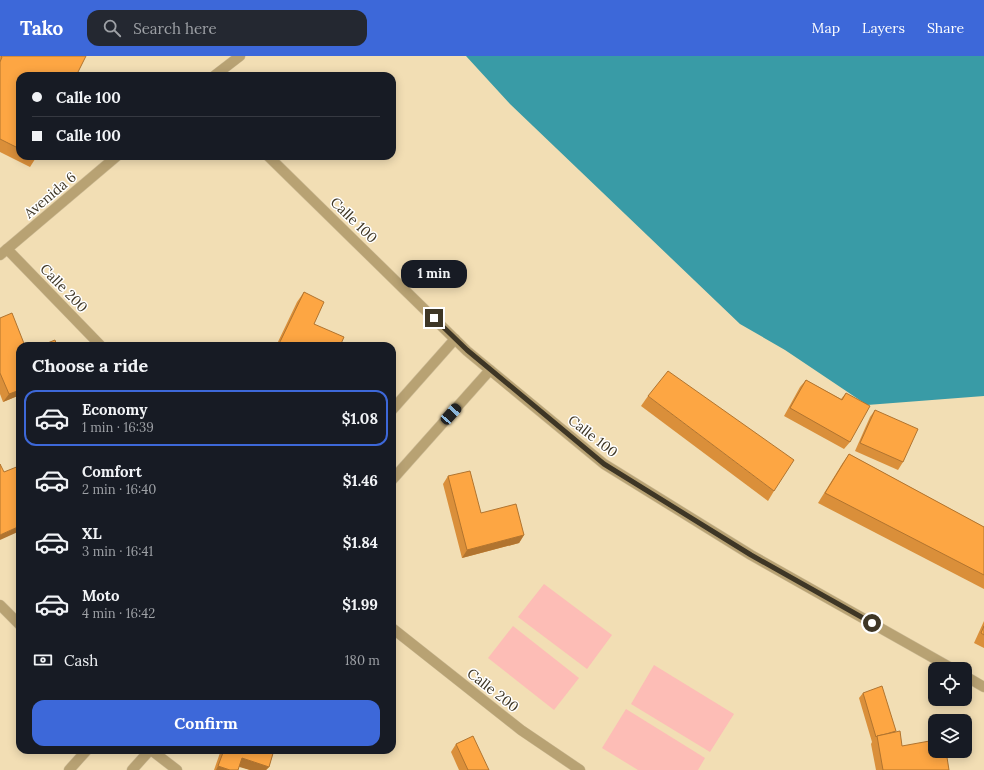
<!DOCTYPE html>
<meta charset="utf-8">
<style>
body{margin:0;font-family:Lora,serif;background:#242831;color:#f1f3f6;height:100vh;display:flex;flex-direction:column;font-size:15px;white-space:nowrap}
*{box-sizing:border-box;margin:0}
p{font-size:13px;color:#9ea1a6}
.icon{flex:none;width:22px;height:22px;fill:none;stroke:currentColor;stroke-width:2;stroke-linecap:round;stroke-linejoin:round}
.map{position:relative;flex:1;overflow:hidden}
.panel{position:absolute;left:16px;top:286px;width:380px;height:412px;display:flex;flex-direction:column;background:#171b24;border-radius:12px;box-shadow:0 2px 10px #0003}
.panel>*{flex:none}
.guide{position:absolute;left:16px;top:16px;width:380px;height:88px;border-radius:12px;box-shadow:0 2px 10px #0003;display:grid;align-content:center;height:88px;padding:0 16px;background:#171b24}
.controls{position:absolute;left:928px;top:606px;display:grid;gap:8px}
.controls a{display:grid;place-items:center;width:44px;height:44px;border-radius:8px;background:#171b24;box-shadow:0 2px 10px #0003;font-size:20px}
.end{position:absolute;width:18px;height:18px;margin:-9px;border:5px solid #3e3625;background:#fff;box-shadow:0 0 0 2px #fff}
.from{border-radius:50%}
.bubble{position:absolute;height:28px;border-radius:12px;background:#171b24;box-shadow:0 2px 10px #0003;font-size:13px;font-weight:700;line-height:28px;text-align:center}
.car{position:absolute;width:12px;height:24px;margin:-12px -6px;border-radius:5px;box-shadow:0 0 3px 1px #0007;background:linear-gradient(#222 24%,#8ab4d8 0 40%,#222 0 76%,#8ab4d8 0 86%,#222 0)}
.guide b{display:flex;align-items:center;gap:14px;height:38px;font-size:15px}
.guide b+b{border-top:1px solid #363941}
.guide i{width:10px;height:10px;background:#f1f3f6}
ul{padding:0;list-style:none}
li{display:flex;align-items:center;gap:12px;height:56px;margin:0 8px 6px;padding:0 8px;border:2px solid transparent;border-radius:12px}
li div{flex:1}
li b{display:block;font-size:15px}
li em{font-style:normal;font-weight:700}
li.on{border-color:#3d68d9}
li>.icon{width:36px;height:36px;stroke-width:1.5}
h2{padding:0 16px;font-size:18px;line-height:48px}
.pay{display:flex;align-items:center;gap:10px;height:44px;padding:0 16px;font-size:15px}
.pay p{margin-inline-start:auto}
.primary-button{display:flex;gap:8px;margin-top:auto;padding:8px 16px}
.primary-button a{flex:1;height:46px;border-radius:12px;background:#3d68d9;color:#fff;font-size:16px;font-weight:700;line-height:46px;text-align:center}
header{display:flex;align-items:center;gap:24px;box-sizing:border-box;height:56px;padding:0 20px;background:#3d68d9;color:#fff}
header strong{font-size:19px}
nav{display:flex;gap:22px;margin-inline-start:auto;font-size:14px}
.search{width:280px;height:36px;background:#242831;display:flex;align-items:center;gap:10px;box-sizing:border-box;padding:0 14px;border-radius:12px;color:#9ea1a6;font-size:15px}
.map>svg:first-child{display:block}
.green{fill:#fdbdb6}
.water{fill:#399ba6}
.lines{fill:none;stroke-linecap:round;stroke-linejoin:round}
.minor-casing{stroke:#cebc97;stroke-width:11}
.minor{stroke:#b8a273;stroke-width:10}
.wall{fill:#da8f3a}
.shaded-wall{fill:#b1742f}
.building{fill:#fda643;stroke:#b1742f}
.route{stroke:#3e3625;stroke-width:5}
.labels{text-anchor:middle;stroke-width:3;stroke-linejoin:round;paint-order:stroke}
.street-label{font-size:14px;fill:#3e3625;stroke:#fff}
</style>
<header>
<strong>Tako</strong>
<div class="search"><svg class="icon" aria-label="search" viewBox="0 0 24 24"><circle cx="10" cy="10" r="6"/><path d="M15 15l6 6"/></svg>Search here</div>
<nav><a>Map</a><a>Layers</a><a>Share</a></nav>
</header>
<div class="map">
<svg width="984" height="714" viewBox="0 0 984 714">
<rect width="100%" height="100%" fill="#f2deb4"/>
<g class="green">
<path d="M544 528 612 579 587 613 518 561Z"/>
<path d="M513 570 579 622 554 654 488 602Z"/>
<path d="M654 609 734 658 710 696 631 648Z"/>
<path d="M626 653 705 702 698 714H638L602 692Z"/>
</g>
<path class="water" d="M466 0H984V340L867 349 785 294 740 268 510 48Z"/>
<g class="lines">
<g class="minor-casing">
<g id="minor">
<path d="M214 20 240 0"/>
<path d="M268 100 467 295 604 408 751 499 953 613"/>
<path d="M7 193 101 290"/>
<path d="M0 199 117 100"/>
<path d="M392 354 455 283"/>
<path d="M392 424 490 314"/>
<path d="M0 549 20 569"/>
<path d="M392 572 521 674 580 714"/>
<path d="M965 620 984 631"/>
<path d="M151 694 177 714"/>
<path d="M69 714 87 694"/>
<path d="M132 714 150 694"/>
</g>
</g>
<use href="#minor" class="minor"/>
</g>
<g class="wall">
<path d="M0 0H86L20 20V100H37L30 111 0 96Z"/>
<path d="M304 236 314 268 340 290H276L297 246Z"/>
<path d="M0 262 20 339 3 346 0 338Z"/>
<path d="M806 324 841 343 846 337 850 386 844 393 784 360 800 331Z"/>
<path d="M648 340 774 435 768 445 641 350Z"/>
<path d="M875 354 903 406 898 414 855 395 870 361Z"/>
<path d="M849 398 984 471V533L818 447 842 408Z"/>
<path d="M448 420 481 457 524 479 519 487 462 502 443 428Z"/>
<path d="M984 565V592L974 587Z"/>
<path d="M863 637 895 676 902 690 949 714H876L871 688 872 686 859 642Z"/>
<path d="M456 688 489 714H459L451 696Z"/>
<path d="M221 694H274L269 711 266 714H250L239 710 238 714H214Z"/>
</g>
<g class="shaded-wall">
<path d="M20 334V339L3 346 9 338Z"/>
<path d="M20 470V475L0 484V479Z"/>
<path d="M524 479 519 487 462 502 467 494Z"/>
<path d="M242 702 269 711 266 714H250L236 710Z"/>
<path d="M218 710 230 714H216Z"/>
</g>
<g class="building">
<path d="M1 0H86L76 20H20V93L0 83V6L2 1Z"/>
<path d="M304 236 324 246 314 268 344 281 340 290H278Z"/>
<path d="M12 257 25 290H20V334L9 338 0 317V262Z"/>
<path d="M55 284 57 290H40Z"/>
<path d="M668 315 794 404 774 435 648 340Z"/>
<path d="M806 324 842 344 846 337 870 350 850 386 790 352Z"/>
<path d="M875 354 918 373 903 406 860 387Z"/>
<path d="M849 398 984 471V519L825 437Z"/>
<path d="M0 408 4 416 19 410 20 413V470L0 479Z"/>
<path d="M470 415 481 457 516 448 524 479 467 494 448 420Z"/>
<path d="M984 570V579L981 577Z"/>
<path d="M882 630 896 675 886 678 877 680 876 681 863 637Z"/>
<path d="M900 675 902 690 935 684V695H946L949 714H883L877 680Z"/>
<path d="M473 680 489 714H468L456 688Z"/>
<path d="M224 694H274L269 711 242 702 238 714H230L218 710Z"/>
</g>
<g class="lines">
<path class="route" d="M434 262 467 294 604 408 751 499 872 567"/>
</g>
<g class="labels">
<g class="street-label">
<text transform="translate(50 139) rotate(-40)" y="5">Avenida 6</text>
<text transform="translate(354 164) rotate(44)" y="5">Calle 100</text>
<text transform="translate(64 232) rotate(46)" y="5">Calle 200</text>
<text transform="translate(593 380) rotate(38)" y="5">Calle 100</text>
<text transform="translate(493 634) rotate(38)" y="5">Calle 200</text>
</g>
</g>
</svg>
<div class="controls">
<a><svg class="icon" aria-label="locate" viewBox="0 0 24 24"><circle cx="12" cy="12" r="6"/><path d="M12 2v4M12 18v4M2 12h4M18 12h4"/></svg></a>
<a><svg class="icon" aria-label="layers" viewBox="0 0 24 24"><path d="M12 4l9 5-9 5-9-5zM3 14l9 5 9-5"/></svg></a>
</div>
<i class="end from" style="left:872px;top:567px"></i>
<i class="end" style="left:434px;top:262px"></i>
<div class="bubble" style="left:401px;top:204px;width:66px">1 min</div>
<i class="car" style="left:451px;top:358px;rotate:42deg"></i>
<div class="guide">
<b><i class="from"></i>Calle 100</b>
<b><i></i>Calle 100</b>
</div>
<section class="panel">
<h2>Choose a ride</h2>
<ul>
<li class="on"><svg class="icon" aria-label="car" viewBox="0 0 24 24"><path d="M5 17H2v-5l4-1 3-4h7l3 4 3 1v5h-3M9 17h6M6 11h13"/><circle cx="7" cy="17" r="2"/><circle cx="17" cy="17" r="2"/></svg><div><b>Economy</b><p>1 min · 16:39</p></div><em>$1.08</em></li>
<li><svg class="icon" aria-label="car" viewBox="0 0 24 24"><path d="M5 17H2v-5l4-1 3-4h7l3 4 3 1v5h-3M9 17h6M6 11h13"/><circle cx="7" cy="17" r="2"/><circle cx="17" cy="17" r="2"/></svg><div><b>Comfort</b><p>2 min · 16:40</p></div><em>$1.46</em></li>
<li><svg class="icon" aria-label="car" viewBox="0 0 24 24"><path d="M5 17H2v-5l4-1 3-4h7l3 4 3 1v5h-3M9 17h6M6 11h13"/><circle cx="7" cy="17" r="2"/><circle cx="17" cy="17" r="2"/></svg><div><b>XL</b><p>3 min · 16:41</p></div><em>$1.84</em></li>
<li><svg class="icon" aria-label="car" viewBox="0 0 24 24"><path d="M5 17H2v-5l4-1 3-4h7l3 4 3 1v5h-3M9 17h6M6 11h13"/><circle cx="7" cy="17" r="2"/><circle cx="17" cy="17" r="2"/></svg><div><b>Moto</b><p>4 min · 16:42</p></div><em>$1.99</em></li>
</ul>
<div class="pay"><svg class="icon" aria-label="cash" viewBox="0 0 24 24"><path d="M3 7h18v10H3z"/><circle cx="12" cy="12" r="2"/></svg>Cash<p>180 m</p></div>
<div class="primary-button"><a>Confirm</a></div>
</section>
</div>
